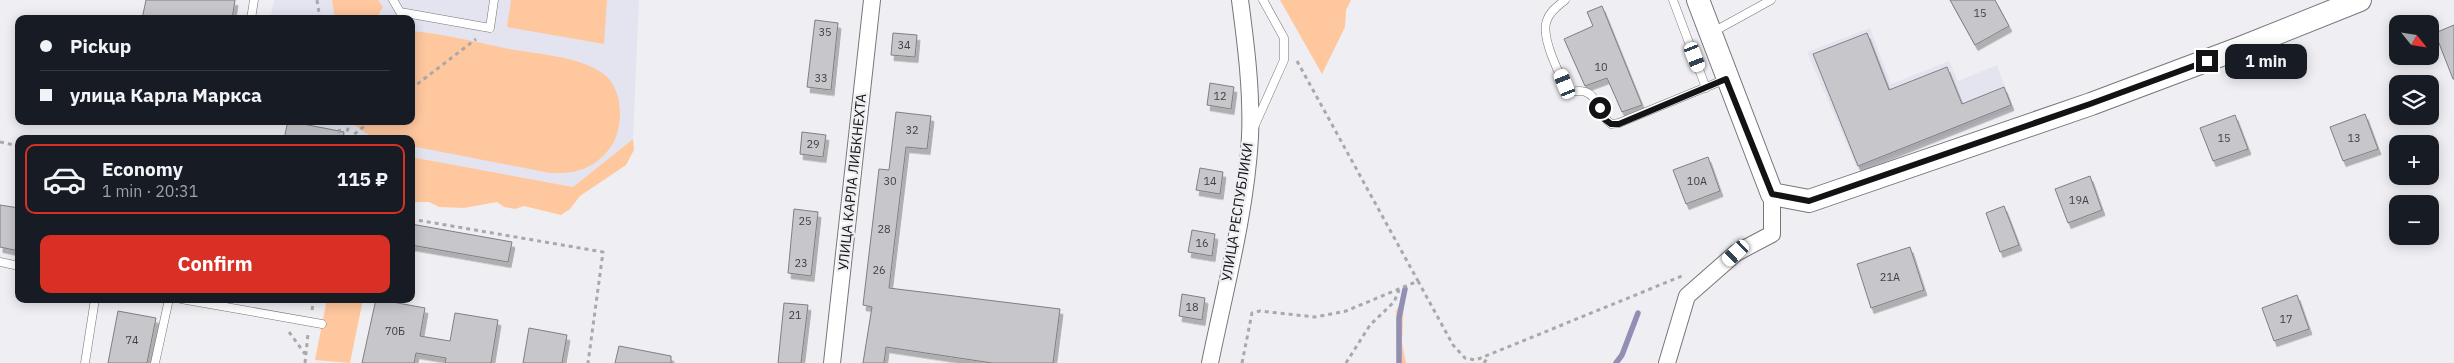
<!DOCTYPE html>
<meta charset="utf-8">
<style>
body{margin:0;font-family:"IBM Plex Sans",sans-serif;background:#20242c;color:#f1f3f6;height:100vh;display:flex;flex-direction:column;font-size:19px;white-space:nowrap}
*{box-sizing:border-box;margin:0}
p{font-size:16px;color:#9ea1a6}
.icon{flex:none;width:28px;height:28px;fill:none;stroke:currentColor;stroke-width:2;stroke-linecap:round;stroke-linejoin:round}
.map{position:relative;flex:1;overflow:hidden}
.drawer{position:absolute;left:15px;top:135px;width:400px;height:168px;display:flex;flex-direction:column;background:#171b24;border-radius:10px;box-shadow:0 2px 12px #0003}
.drawer>*{flex:none}
.top-card{position:absolute;left:15px;top:15px;width:400px;height:110px;border-radius:10px;box-shadow:0 2px 12px #0003;display:grid;align-content:center;height:110px;padding:0 25px;background:#171b24}
.needle{width:32px;rotate:120deg}
.tools{position:absolute;left:2389px;top:15px;display:grid;gap:10px}
.tools a{display:grid;place-items:center;width:50px;height:50px;border-radius:10px;background:#171b24;box-shadow:0 2px 12px #0003;font-size:25px}
.end{position:absolute;width:22px;height:22px;margin:-11px;border:6px solid #131315;background:#fff;box-shadow:0 0 0 2px #fff}
.from{border-radius:50%}
.bubble{position:absolute;height:35px;border-radius:10px;background:#171b24;box-shadow:0 2px 12px #0003;font-size:16px;font-weight:700;line-height:35px;text-align:center}
.car{position:absolute;width:15px;height:30px;margin:-15px -8px;border-radius:6px;box-shadow:0 0 4px 1px #0007;background:linear-gradient(#fff 24%,#345 0 40%,#fff 0 76%,#345 0 86%,#fff 0)}
.top-card b{display:flex;align-items:center;gap:18px;height:48px;font-size:19px}
.top-card b+b{border-top:1px solid #363941}
.top-card i{width:12px;height:12px;background:#f1f3f6}
ul{padding:9px 0 0;list-style:none}
li{display:flex;align-items:center;gap:15px;height:70px;margin:0 10px 8px;padding:0 15px;border:2px solid transparent;border-radius:10px}
li div{flex:1}
li b{display:block;font-size:19px}
li em{font-style:normal;font-weight:700}
li.current{border-color:#d93025}
li>.icon{width:45px;height:45px;stroke-width:1.5}
.action{display:flex;gap:10px;margin-top:auto;padding:10px 25px}
.action a{flex:1;height:58px;border-radius:10px;background:#d93025;color:#fff;font-size:20px;font-weight:700;line-height:58px;text-align:center}
.map>svg:first-child{display:block}
.built{fill:#e4e4f0}
.green{fill:#ffc79e}
.lines{fill:none;stroke-linecap:round;stroke-linejoin:round}
.stream{stroke:#928fb5;stroke-width:5.5}
.building{fill:#c7c7cb;stroke:#7f7f83;filter:url(#shadow)}
.lane-casing{stroke:#76767a;stroke-width:9}
.street-casing{stroke:#76767a;stroke-width:18}
.secondary-casing{stroke:#76767a;stroke-width:24}
.path{stroke:#a9a9ac;stroke-width:3;stroke-dasharray:4 4;stroke-linecap:butt}
.lane{stroke:#fff;stroke-width:8}
.street{stroke:#fff;stroke-width:16}
.secondary{stroke:#fff;stroke-width:22}
.route{stroke:#131315;stroke-width:6}
.labels{text-anchor:middle;stroke-width:4.5;stroke-linejoin:round;paint-order:stroke}
.number-label{font-size:11px;fill:#404042}
.street-label{font-size:14px;fill:#131315;stroke:#efeff3}
</style>
<div class="map">
<svg width="2454" height="363" viewBox="0 0 2454 363">
<defs>
<filter id="shadow"><feDropShadow dx="3" dy="5.5" stdDeviation="0" flood-color="#0004"/></filter>
</defs>
<rect width="100%" height="100%" fill="#efeff3"/>
<g class="built">
<path d="M274 0H639L633 139 573 187 411 157V139H331L316 121H411V19H270Z"/>
<path d="M1870 28 1891 84 1949 61 1958 81 1997 65 2013 108 1858 170 1807 52Z"/>
</g>
<g class="green">
<path d="M332 0H378L383 7 376 19H335Z"/>
<path d="M511 0H607L604 44 507 27Z"/>
<path d="M1280 0H1351L1346 10 1345 27 1322 74Z"/>
<path d="M411 31C444 34 477 42 509 49 538 54 575 56 601 72 624 86 625 128 610 148 594 169 576 174 550 173L411 146V139C387 139 368 141 351 121H411Z"/>
<path d="M633 139 634 150 626 165 580 196 570 209 561 215 524 206 515 209 504 207 497 202 464 208 439 207 429 202H411V157L573 187Z"/>
<path d="M1404 297 1402 343 1406 363H1397L1396 311Z"/>
<path d="M327 299H363L350 363 315 360Z"/>
</g>
<g class="lines">
<g class="stream">
<path d="M1399 363V318L1405 289"/>
<path d="M1616 363 1622 355 1638 313"/>
</g>
</g>
<g class="building">
<path d="M146 0H235L232 19H142Z"/>
<path d="M1950 0H1995L2009 26 1975 45Z"/>
<path d="M1602 6 1642 105 1622 112 1607 78 1585 86 1564 39 1593 26 1587 12Z"/>
<path d="M815 20 838 23 831 90 807 87Z"/>
<path d="M2454 25V79H2453L2435 33Z"/>
<path d="M893 33 917 35 915 57 891 55Z"/>
<path d="M1867 33 1889 90 1947 67 1962 104 2004 87 2011 105 1858 166 1813 54Z"/>
<path d="M1210 83 1234 87 1231 109 1207 105Z"/>
<path d="M896 112 931 116 927 149 906 147 889 288 1060 309 1053 363H992L886 347 884 363H863L872 307 863 305 879 169 889 170Z"/>
<path d="M2365 114 2378 149 2343 161 2330 127Z"/>
<path d="M2235 115 2248 149 2213 161 2200 128Z"/>
<path d="M288 121 344 132 343 139H284Z"/>
<path d="M802 132 826 135 823 157 800 154Z"/>
<path d="M1708 157 1720 191 1686 204 1673 170Z"/>
<path d="M1200 168 1223 172 1220 194 1196 190Z"/>
<path d="M2090 176 2102 210 2068 223 2055 189Z"/>
<path d="M0 205 19 208V251L0 247Z"/>
<path d="M2004 206 2019 245 2000 252 1986 213Z"/>
<path d="M794 209 818 212 811 276 788 273Z"/>
<path d="M411 224 512 242 508 262 411 245Z"/>
<path d="M1192 230 1215 234 1212 256 1188 252Z"/>
<path d="M1910 247 1924 290 1871 308 1857 264Z"/>
<path d="M1182 294 1205 298 1202 320 1179 316Z"/>
<path d="M2297 295 2309 329 2274 341 2262 308Z"/>
<path d="M376 299 425 308 420 336 450 341 455 313 498 320 491 363H445L446 358 416 353 414 363H362Z"/>
<path d="M784 303 808 305 801 363H778Z"/>
<path d="M118 311 156 318 147 363H108Z"/>
<path d="M529 328 567 335 562 363H523Z"/>
<path d="M619 346 671 356V363H615Z"/>
</g>
<g class="lines">
<g class="lane-casing">
<g id="lane">
<path d="M393 0 400 12 490 28 494 0"/>
<path d="M1565 0C1558 6 1550 11 1547 20 1540 36 1560 79 1571 92 1600 86 1594 111 1611 124L1619 123 1726 79"/>
<path d="M1673 0 1706 88"/>
<path d="M251 19 254 0"/>
<path d="M1713 32 1771 0"/>
<path d="M1255 125 1284 60V38L1263 0"/>
<path d="M0 262 19 266"/>
<path d="M181 299 322 324"/>
<path d="M85 363 95 299"/>
<path d="M155 363 169 299"/>
</g>
</g>
<g class="street-casing">
<g id="street">
<path d="M832 363 872 0"/>
<path d="M1210 363C1225 289 1246 212 1250 137 1252 92 1246 45 1240 0"/>
<path d="M1667 363 1687 296 1736 253 1772 234V194"/>
</g>
</g>
<g class="secondary-casing">
<path id="secondary" d="M1698 0 1772 194 1809 201 2091 104 2240 48 2360 0"/>
</g>
<g class="path">
<path d="M317 0 320 19"/>
<path d="M1297 61 1418 281"/>
<path d="M411 89 476 39"/>
<path d="M338 121 341 139"/>
<path d="M344 139 351 121"/>
<path d="M348 139 371 121"/>
<path d="M0 142 19 146"/>
<path d="M411 219 603 252 588 363"/>
<path d="M312 310 314 299"/>
<path d="M289 332 305 354"/>
<path d="M305 363 308 334"/>
<path d="M1242 363 1252 313 1260 311 1315 317 1346 311 1418 281 1453 345 1465 358 1476 360 1682 276"/>
<path d="M1346 363 1370 325 1394 302 1399 290"/>
<path d="M1484 363 1488 357"/>
</g>
<use href="#lane" class="lane"/>
<use href="#street" class="street"/>
<use href="#secondary" class="secondary"/>
</g>
<g class="lines">
<path class="route" d="M1600 108 1603 118 1611 124H1619L1726 79 1772 194 1809 201 2090 104 2207 61"/>
</g>
<g class="labels">
<g class="number-label">
<text x="1980" y="17">15</text>
<text x="825" y="36">35</text>
<text x="904" y="49">34</text>
<text x="1601" y="71">10</text>
<text x="821" y="82">33</text>
<text x="1220" y="100">12</text>
<text x="912" y="134">32</text>
<text x="2224" y="142">15</text>
<text x="2354" y="142">13</text>
<text x="813" y="148">29</text>
<text x="890" y="185">30</text>
<text x="1210" y="185">14</text>
<text x="1697" y="185">10А</text>
<text x="2079" y="204">19А</text>
<text x="805" y="225">25</text>
<text x="884" y="233">28</text>
<text x="1202" y="247">16</text>
<text x="801" y="267">23</text>
<text x="879" y="274">26</text>
<text x="1890" y="281">21А</text>
<text x="1192" y="311">18</text>
<text x="795" y="319">21</text>
<text x="2286" y="323">17</text>
<text x="395" y="335">70Б</text>
<text x="132" y="344">74</text>
</g>
<g class="street-label">
<text transform="translate(852 182) rotate(-84)" y="5">УЛИЦА КАРЛА ЛИБКНЕХТА</text>
<text transform="translate(1237 212) rotate(-81)" y="5">УЛИЦА РЕСПУБЛИКИ</text>
</g>
</g>
</svg>
<div class="tools">
<a><svg class="needle" viewBox="-14 -14 28 28"><path d="M0-13l5 13h-10z" fill="#e53935"/><path d="M0 13l5-13h-10z" fill="#9ea1a6"/></svg></a>
<a><svg class="icon" aria-label="layers" viewBox="0 0 24 24"><path d="M12 4l9 5-9 5-9-5zM3 14l9 5 9-5"/></svg></a>
<a>+</a>
<a>−</a>
</div>
<i class="end from" style="left:1600px;top:108px"></i>
<i class="end" style="left:2207px;top:61px"></i>
<div class="bubble" style="left:2225px;top:44px;width:82px">1 min</div>
<i class="car" style="left:1695px;top:57px;rotate:159deg"></i>
<i class="car" style="left:1565px;top:84px;rotate:338deg"></i>
<i class="car" style="left:1736px;top:253px;rotate:227deg"></i>
<div class="top-card">
<b><i class="from"></i>Pickup</b>
<b><i></i>улица Карла Маркса</b>
</div>
<section class="drawer">
<ul>
<li class="current"><svg class="icon" aria-label="car" viewBox="0 0 24 24"><path d="M5 17H2v-5l4-1 3-4h7l3 4 3 1v5h-3M9 17h6M6 11h13"/><circle cx="7" cy="17" r="2"/><circle cx="17" cy="17" r="2"/></svg><div><b>Economy</b><p>1 min · 20:31</p></div><em>115 ₽</em></li>
</ul>
<div class="action"><a>Confirm</a></div>
</section>
</div>
